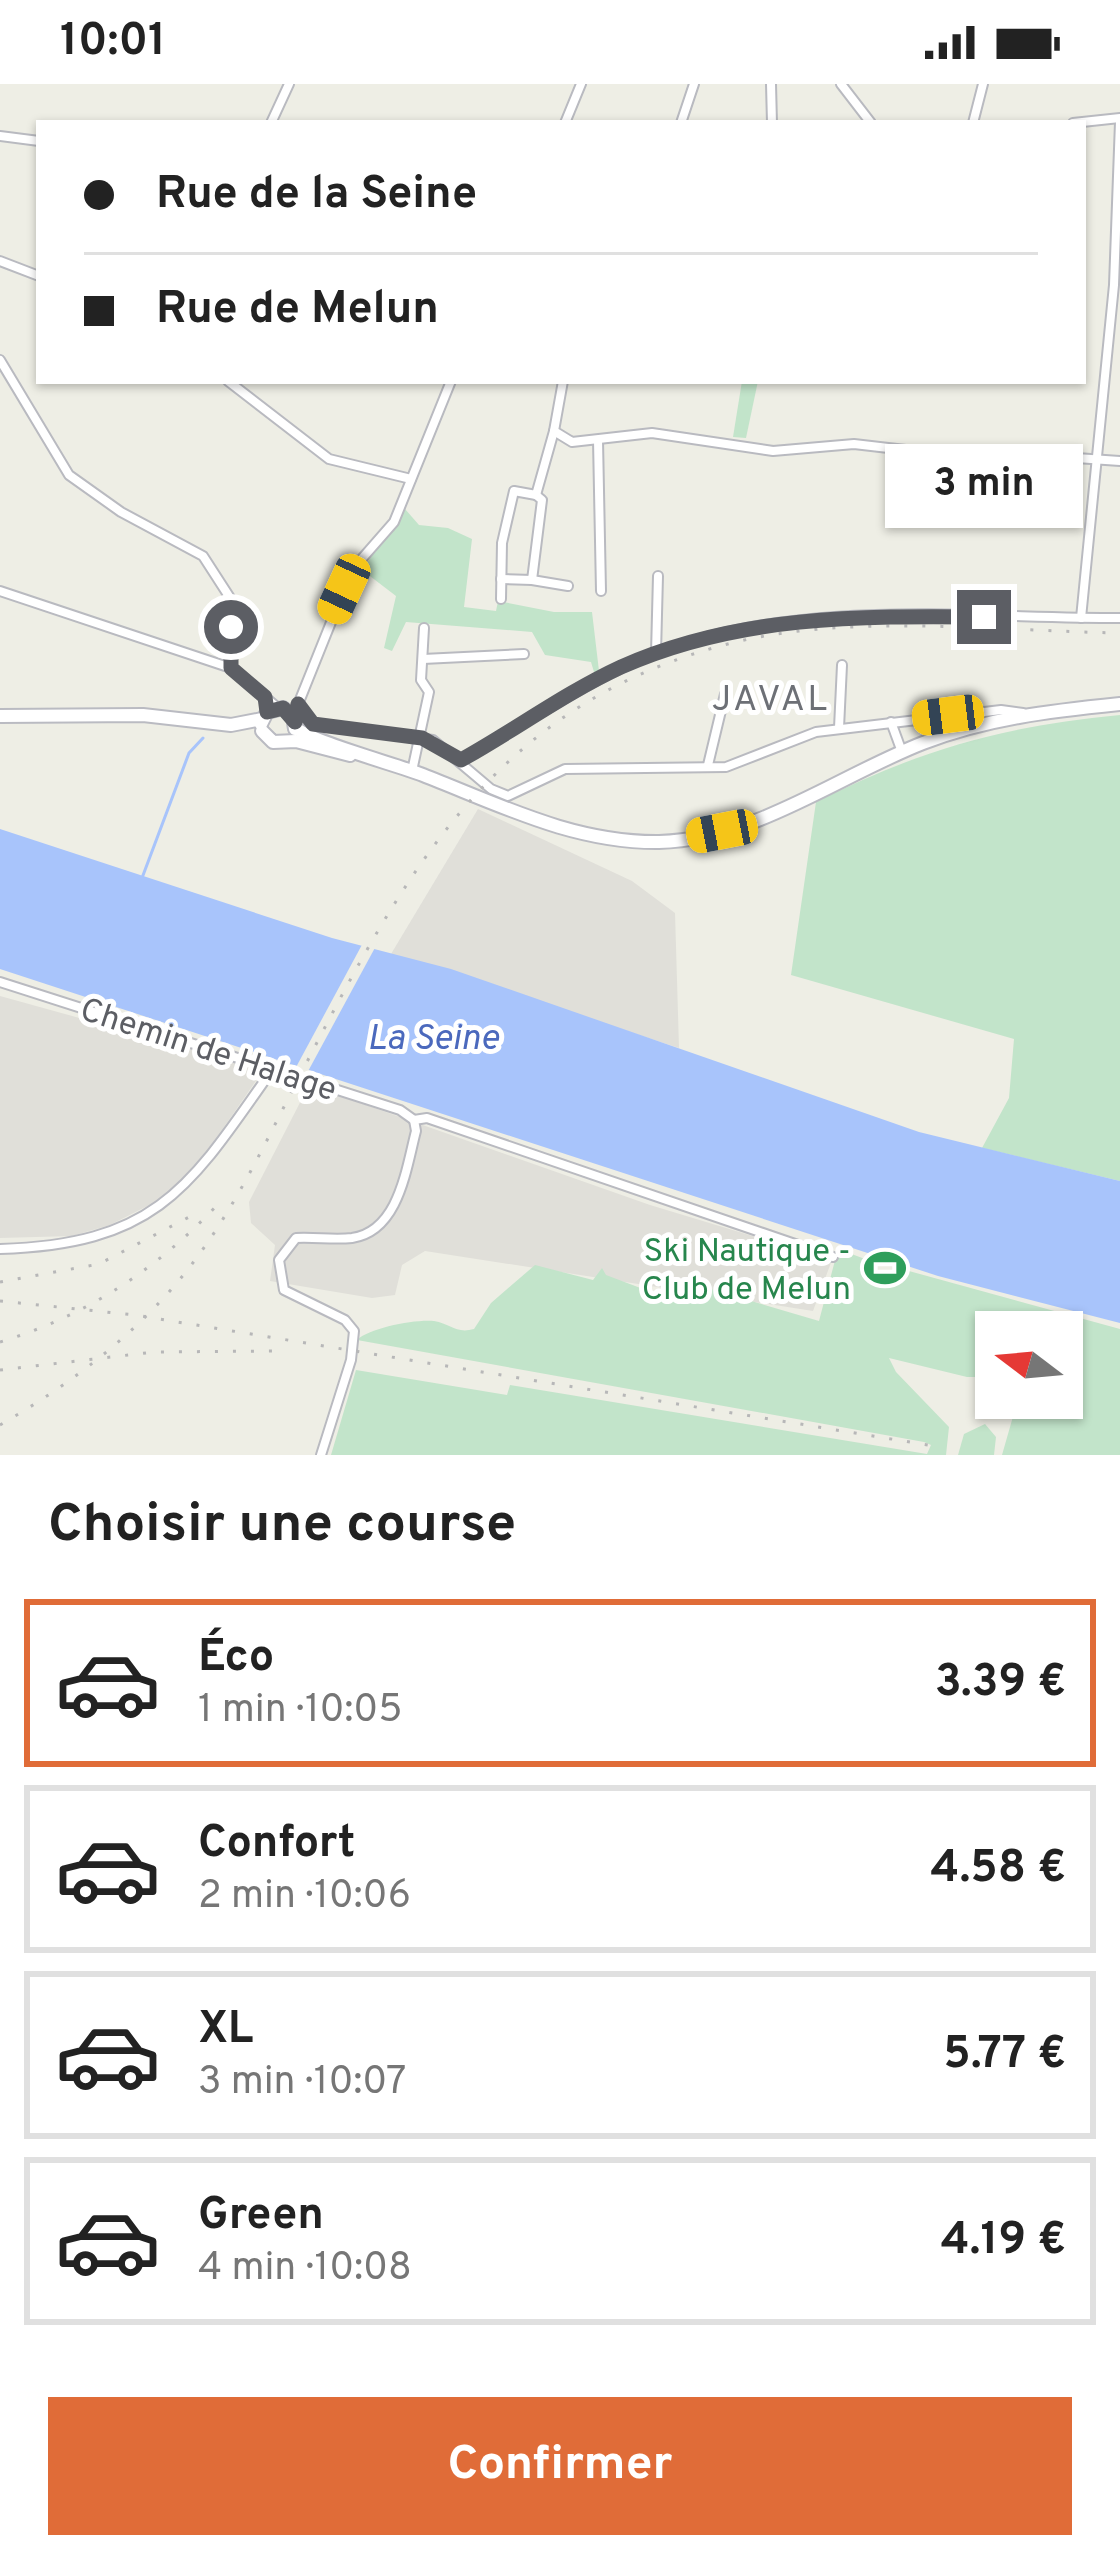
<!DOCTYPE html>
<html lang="fr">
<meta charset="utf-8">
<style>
body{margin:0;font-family:Overpass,sans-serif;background:#f2f2f2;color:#222;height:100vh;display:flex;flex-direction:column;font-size:45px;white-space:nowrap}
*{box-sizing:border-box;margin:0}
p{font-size:39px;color:#767676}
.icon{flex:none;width:66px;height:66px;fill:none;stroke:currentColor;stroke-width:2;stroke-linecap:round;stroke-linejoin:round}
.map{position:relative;height:1371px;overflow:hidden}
.details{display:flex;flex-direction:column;background:#fff;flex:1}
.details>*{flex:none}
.banner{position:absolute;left:36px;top:36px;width:1050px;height:264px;border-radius:0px;box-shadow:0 3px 9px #0004;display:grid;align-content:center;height:264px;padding:0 48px;background:#fff}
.needle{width:78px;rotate:286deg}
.controls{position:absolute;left:975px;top:1227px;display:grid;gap:24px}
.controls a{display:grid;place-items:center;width:108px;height:108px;border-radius:0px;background:#fff;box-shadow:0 3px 9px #0004;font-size:60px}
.end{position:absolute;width:54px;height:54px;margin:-27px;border:15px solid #5c5e64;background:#fff;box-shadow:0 0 0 6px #fff}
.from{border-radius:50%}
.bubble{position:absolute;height:84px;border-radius:0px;background:#fff;box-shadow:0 3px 9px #0004;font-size:39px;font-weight:700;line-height:84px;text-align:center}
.car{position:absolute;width:36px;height:72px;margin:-36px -18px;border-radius:15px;box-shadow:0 0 9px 3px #0007;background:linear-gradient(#f5c518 24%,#345 0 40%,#f5c518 0 76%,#345 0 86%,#f5c518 0)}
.banner b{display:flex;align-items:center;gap:42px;height:114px;font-size:45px}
.banner b+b{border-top:3px solid #e0e0e0}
.banner i{width:30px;height:30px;background:#222}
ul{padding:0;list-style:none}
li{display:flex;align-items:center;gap:36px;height:168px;margin:0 24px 18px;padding:0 24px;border:6px solid #e0e0e0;border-radius:0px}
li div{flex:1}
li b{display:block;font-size:45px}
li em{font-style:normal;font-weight:700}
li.selected{border-color:#e06c38}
li>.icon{width:108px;height:108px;stroke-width:1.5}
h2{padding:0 48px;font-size:54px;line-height:144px}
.action{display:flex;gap:24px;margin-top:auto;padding:24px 48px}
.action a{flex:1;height:138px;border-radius:0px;background:#e06c38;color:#fff;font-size:48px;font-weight:700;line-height:138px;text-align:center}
.status{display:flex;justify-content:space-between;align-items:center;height:84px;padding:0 60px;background:#fff;direction:ltr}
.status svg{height:33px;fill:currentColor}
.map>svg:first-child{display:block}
.industrial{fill:#e0dfd9}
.green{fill:#c2e4ca}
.water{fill:#a8c4fb}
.pier{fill:#eeeee5}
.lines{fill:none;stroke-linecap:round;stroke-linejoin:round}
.stream{stroke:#a8c4fb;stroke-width:3}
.minor-casing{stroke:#b9bac0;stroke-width:12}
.secondary-casing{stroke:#babbc2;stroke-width:16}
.minor{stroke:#fff;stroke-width:8}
.secondary{stroke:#fff;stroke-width:12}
.rail{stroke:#b7b7b8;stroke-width:3;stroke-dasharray:3 15;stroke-linecap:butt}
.route{stroke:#5c5e64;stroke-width:15}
.labels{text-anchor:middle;stroke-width:10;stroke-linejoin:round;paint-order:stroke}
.street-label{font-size:33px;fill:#5c5e64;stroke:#fff}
.leisure-label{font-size:33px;fill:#27864d;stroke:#fff;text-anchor:end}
.neighbourhood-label{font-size:36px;letter-spacing:3px;fill:#6d7076;stroke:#fff}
.water-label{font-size:36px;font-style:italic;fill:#4b69bd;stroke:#fff}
</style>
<div class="status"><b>10:01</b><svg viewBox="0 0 49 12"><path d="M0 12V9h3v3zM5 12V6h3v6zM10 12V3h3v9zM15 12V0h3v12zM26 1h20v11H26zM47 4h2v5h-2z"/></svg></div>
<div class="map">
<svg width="1120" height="1371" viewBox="0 0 1120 1371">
<rect width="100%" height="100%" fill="#eeeee5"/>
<g class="industrial">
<path d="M478 725 632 797 675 829 679 964 391 870Z"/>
<path d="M0 912 260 984 262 988 202 1075 163 1114 110 1141 72 1152 0 1154Z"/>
<path d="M309 1001 650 1121 832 1176 813 1227 425 1167 402 1181 395 1211 372 1214 270 1197 275 1161 251 1139 249 1118Z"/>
</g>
<g class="green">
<path d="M742 297H758L746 354 733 353Z"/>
<path d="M405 425 419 441 448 444 472 455 464 523 496 527 498 517 554 528H592L599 587 594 588 591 578 545 571 532 548 406 538 392 567 384 564 396 512 362 486Z"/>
<path d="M1120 631V1097L982 1064 1009 1014 1014 955 791 891 816 718C925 664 1000 643 1120 631Z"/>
<path d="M838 1165 865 1175 862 1185 892 1197 898 1184 1120 1245V1371H1002L1014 1329 1030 1333 1034 1314H1062V1248H996V1293H967L889 1274 896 1288 949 1343 946 1371H331L356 1286 507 1311 510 1301 927 1370 931 1361 924 1358 357 1256C369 1244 415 1235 434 1237 451 1240 456 1250 474 1245L491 1219 535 1181 593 1196 602 1184 606 1191 651 1208 669 1210 697 1201 819 1237Z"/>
<path d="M985 1340 996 1353 994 1371H958L964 1350Z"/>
</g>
<path class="water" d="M0 745 332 854 451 885 919 1048 1120 1097V1239L938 1192 0 885Z"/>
<path class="pier" d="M364 857 377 860 306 991 294 987Z"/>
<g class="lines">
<path class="stream" d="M142 794 189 669 203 654"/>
<g class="minor-casing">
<g id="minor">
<path d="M771 0 772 39"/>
<path d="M841 0 871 39"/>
<path d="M271 39 289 0"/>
<path d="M565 39 581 0"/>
<path d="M681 39 694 0"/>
<path d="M973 39 983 0"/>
<path d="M1073 39 1120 34"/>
<path d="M0 52 39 57"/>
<path d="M0 177 39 192"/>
<path d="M0 276 69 391 121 428 203 472 234 520 237 543 231 565"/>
<path d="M228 297 329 375 411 395"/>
<path d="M563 297 554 347 572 358 652 349 773 367 854 360 983 375 1033 371 1120 377"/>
<path d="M598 356 601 507"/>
<path d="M501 495 532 496 542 416 536 411"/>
<path d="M532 496 568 502"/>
<path d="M0 507 231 584"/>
<path d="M501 515 502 459 514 407 536 411 554 347"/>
<path d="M1081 534 1114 201 1120 38"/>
<path d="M656 569 658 492"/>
<path d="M423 575 524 570"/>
<path d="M231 584 278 624"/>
<path d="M231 584 234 538"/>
<path d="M298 620 313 640 433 656 491 705 508 712 565 685 726 683 816 648 1001 626 1023 629"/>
<path d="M297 623 352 486 394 438 451 297"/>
<path d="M891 638 902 668"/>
<path d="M839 644 842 581"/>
<path d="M461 676C526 640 585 597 654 570 801 513 966 534 1120 534"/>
<path d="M708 681 725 610"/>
<path d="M412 687 429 608 421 596 424 544"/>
<path d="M0 898 400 1026 414 1036"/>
<path d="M414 1036 427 1034 833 1173"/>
<path d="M0 1165C158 1160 190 1103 274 983"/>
<path d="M321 1371 351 1276 354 1247 345 1236 284 1206 279 1176 296 1154C315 1153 334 1156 352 1154 399 1147 406 1085 416 1047L414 1036"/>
</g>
</g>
<g class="secondary-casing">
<g id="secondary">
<path d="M0 632 143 631 231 641 262 635"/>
<path d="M261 640 267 628 283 624 293 633 295 645"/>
<path d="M295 643C308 657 398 681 423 691 500 721 574 759 659 758 756 755 836 693 923 659 987 634 1052 627 1120 620"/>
<path d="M262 647 273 658 296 657 350 671"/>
</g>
</g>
<use href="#minor" class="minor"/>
<use href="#secondary" class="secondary"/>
<g class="rail">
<path d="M0 1198 99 1180 191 1132"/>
<path d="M0 1217 135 1231 934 1362"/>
<path d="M0 1258C86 1232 158 1185 219 1119"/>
<path d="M0 1286 154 1268 275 1267"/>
<path d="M0 1341C76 1297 146 1243 198 1172 236 1120 263 1064 292 1007 400 797 490 616 740 557 857 530 1000 547 1120 549"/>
</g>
</g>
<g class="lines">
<path class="route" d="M231 543V584L265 613 267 628 283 624 295 638 298 620 313 640 422 654 461 676C515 646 565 609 621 583 738 531 859 532 984 533"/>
</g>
<defs>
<g id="stadium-bare" transform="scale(3.24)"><path d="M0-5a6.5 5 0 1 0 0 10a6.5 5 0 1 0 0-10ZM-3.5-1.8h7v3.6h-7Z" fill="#2e9e5b" stroke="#fff" stroke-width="2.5" paint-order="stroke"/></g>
</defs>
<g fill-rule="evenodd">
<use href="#stadium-bare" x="885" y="1184"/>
</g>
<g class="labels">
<g class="street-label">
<text transform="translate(209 964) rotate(18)" y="12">Chemin de Halage</text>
</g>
<g class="leisure-label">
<text x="851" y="1177">Ski Nautique -<tspan x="851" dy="38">Club de Melun</tspan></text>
</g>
<g class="neighbourhood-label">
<text x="771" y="626">JAVAL</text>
</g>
<g class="water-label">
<text x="433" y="965">La Seine</text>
</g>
</g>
</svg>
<div class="controls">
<a><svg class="needle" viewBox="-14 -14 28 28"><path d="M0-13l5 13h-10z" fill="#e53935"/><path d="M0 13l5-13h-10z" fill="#767676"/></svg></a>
</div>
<i class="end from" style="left:231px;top:543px"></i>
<i class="end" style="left:984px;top:533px"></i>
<div class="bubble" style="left:885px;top:360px;width:198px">3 min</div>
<i class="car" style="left:344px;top:505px;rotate:205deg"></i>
<i class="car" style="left:948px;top:631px;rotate:263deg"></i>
<i class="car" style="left:722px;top:747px;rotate:259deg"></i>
<div class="banner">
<b><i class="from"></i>Rue de la Seine</b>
<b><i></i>Rue de Melun</b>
</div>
</div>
<section class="details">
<h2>Choisir une course</h2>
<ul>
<li class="selected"><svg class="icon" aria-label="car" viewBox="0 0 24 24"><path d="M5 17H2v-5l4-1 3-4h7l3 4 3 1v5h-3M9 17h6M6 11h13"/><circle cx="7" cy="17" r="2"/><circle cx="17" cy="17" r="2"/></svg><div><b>Éco</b><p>1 min · 10:05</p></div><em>3.39 €</em></li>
<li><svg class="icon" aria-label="car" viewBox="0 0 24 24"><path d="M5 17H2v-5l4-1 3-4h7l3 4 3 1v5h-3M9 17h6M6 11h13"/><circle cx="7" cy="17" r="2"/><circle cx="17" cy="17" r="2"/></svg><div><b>Confort</b><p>2 min · 10:06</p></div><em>4.58 €</em></li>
<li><svg class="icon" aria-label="car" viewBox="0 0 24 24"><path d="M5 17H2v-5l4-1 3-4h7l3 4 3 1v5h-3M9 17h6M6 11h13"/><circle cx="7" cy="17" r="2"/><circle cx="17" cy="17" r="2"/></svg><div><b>XL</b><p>3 min · 10:07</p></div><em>5.77 €</em></li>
<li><svg class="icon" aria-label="car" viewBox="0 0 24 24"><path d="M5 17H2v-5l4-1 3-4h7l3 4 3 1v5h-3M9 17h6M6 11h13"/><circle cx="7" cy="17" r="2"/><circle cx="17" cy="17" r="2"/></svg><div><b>Green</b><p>4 min · 10:08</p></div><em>4.19 €</em></li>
</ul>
<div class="action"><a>Confirmer</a></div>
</section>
